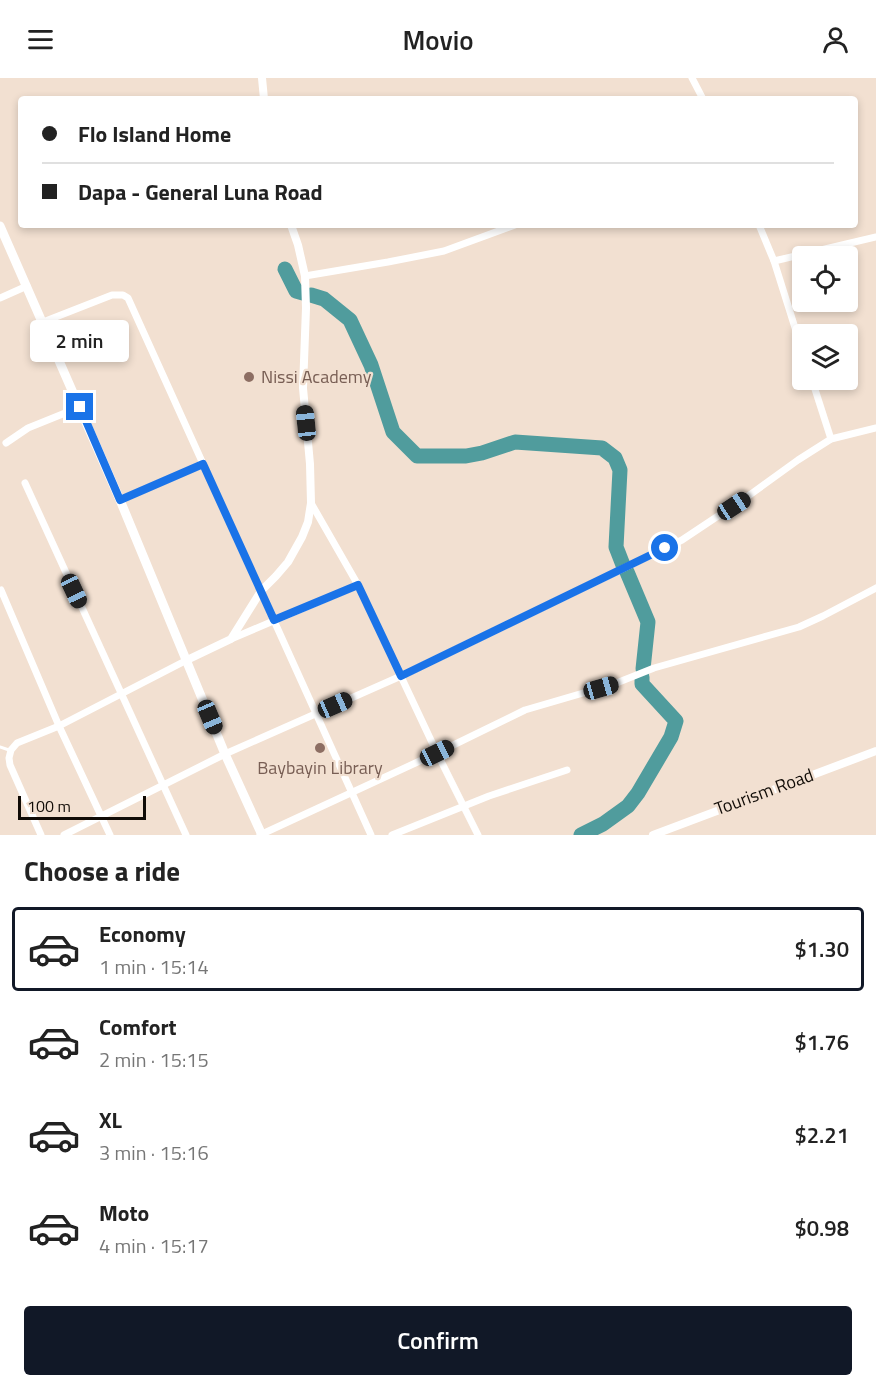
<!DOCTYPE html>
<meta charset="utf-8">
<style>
body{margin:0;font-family:"Titillium Web",sans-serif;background:#f6f6f6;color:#222;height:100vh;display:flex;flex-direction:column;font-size:22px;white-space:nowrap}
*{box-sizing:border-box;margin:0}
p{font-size:20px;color:#767676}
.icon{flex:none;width:33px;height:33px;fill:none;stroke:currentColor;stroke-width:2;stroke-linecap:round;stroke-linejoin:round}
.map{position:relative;height:757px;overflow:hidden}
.panel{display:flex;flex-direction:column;background:#fff;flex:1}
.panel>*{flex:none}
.top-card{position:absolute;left:18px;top:18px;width:840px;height:132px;border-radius:6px;box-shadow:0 3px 9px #0003;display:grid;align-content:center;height:132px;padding:0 24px;background:#fff}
.tools{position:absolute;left:792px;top:168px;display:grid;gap:12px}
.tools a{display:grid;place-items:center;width:66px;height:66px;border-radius:6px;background:#fff;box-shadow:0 3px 9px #0003;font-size:30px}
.scale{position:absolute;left:18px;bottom:15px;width:128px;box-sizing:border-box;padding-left:6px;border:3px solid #100b06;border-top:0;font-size:16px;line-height:21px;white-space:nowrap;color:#100b06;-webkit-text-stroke:4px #f2e0d1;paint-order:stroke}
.end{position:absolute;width:27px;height:27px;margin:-14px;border:8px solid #1a73e8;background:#fff;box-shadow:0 0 0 3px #fff}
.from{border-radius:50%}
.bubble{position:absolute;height:42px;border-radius:6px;background:#fff;box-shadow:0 3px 9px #0003;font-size:20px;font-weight:600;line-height:42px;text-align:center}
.car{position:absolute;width:18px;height:36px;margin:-18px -9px;border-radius:8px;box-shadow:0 0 4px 2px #0007;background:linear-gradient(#222 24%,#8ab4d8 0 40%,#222 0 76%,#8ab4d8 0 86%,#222 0)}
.top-card b{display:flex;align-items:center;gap:21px;height:57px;font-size:22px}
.top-card b+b{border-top:2px solid #e0e0e0}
.top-card i{width:15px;height:15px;background:#222}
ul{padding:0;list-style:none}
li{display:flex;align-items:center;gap:18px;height:84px;margin:0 12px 9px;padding:0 12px;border:3px solid transparent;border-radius:6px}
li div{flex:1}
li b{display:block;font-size:22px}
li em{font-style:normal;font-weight:600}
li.active{border-color:#111827}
li>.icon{width:54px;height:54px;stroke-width:1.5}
h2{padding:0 24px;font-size:27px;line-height:72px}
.cta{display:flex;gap:12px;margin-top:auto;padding:12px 24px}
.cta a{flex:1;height:69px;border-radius:6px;background:#111827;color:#fff;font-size:24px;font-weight:600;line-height:69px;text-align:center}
header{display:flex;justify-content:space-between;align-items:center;height:78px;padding:0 24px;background:#fff;font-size:27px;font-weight:600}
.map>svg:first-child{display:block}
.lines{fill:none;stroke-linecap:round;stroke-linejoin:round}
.river{stroke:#509c9d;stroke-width:15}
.service{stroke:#fff;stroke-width:3}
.minor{stroke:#fff;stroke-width:7}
.tertiary{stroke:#fff;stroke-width:8}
.secondary{stroke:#fff;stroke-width:9}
.route{stroke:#1a73e8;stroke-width:8}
.education-dot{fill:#8d6e63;stroke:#f2e0d1;stroke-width:2}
.labels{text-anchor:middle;stroke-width:4.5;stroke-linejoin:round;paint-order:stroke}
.education-label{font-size:18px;fill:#785e54;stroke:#f2e0d1;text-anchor:start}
.street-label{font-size:18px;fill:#100b06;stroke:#f2e0d1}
</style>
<header><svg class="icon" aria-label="menu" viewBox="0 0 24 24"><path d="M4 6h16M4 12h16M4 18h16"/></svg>Movio<svg class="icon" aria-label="person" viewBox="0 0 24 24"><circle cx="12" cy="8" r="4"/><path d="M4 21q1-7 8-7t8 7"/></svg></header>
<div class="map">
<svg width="876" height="757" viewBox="0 0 876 757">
<rect width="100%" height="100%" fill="#f2e0d1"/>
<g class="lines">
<g class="river">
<path d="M285 191 296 213 303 215"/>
<path d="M311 217 324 221 350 242 371 287 393 354 417 378H466L482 375 515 364 602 370 615 380 620 392 616 469 623 487"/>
<path d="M627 494 648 544 643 591"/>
<path d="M581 757 603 746 628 728 638 715 671 659 676 643 642 606V599"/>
</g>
<path class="service" d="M0 669 9 672"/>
<g class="minor">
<path d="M692 0 703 21"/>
<path d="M759 147 774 183"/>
<path d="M305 198 388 184 444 173 515 147"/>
<path d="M0 220 27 208"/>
<path d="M43 244 112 217H123L128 220 371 757"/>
<path d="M802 272 774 183 876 159"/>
<path d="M812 302 831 361"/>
<path d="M6 365 28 350 80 329"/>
<path d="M25 405 186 757"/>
<path d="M120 422 203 386"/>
<path d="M311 425 358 507 437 675 525 632 614 606 654 590 799 549 823 538 876 510"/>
<path d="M1 512 59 648 110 757"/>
<path d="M231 561 358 507"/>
<path d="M41 757 10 687 9 680 11 672 17 665 59 648 187 582"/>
<path d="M64 757 225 676 401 598 682 462 751 416 798 382 831 361 876 350"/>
<path d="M260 757 437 675 478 757"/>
<path d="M392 757 489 718 567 692"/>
</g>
<g class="tertiary">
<path d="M262 0 264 21"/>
<path d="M187 582 231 561 261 513 276 498 288 484 302 459 308 444 311 425 310 386 303 310 306 230 305 198 298 167 291 147"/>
<path d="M653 757 876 673"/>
</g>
<path class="secondary" d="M0 148 120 422 225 676 262 757"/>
</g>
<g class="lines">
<path class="route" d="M80 329 120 422 203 386 274 542 358 507 401 598 665 470"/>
</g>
<g class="education-dot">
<circle cx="249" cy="299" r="6"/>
<circle cx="320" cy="670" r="6"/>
</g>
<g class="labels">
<g class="education-label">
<text x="261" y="305">Nissi Academy</text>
<text x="320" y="696" text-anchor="middle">Baybayin Library</text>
</g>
<g class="street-label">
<text transform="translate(764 714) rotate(-20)" y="6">Tourism Road</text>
</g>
</g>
</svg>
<div class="tools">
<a><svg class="icon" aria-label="locate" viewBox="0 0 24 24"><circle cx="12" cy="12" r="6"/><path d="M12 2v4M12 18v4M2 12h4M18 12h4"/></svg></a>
<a><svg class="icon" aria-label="layers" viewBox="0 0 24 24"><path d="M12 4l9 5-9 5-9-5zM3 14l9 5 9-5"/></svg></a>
</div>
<div class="scale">100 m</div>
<i class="end from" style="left:665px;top:470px"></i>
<i class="end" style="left:80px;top:329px"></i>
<div class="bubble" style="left:30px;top:242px;width:99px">2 min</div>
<i class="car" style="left:306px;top:345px;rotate:354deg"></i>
<i class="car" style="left:734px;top:428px;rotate:57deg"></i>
<i class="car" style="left:74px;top:513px;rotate:155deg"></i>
<i class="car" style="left:601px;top:610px;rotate:74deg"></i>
<i class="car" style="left:335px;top:627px;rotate:66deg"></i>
<i class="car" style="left:210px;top:639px;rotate:157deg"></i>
<i class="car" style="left:437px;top:675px;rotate:64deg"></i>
<div class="top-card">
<b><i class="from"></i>Flo Island Home</b>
<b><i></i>Dapa - General Luna Road</b>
</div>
</div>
<section class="panel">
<h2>Choose a ride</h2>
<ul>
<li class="active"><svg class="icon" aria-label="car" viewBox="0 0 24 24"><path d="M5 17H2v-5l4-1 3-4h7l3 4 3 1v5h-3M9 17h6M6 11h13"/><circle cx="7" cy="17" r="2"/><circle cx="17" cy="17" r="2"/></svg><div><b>Economy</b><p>1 min · 15:14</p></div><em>$1.30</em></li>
<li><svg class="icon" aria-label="car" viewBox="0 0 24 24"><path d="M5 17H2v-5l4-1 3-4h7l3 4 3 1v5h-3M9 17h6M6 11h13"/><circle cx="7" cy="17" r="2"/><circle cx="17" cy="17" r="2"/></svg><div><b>Comfort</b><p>2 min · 15:15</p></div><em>$1.76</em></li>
<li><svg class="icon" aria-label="car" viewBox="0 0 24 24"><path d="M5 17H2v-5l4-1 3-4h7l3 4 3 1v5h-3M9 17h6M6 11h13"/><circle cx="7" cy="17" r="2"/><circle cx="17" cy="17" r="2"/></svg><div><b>XL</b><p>3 min · 15:16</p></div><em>$2.21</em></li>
<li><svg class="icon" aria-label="car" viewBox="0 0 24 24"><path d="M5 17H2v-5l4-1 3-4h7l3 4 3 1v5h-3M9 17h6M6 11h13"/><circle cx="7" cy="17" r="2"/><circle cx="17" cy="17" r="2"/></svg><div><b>Moto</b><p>4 min · 15:17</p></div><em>$0.98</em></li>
</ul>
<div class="cta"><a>Confirm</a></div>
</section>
